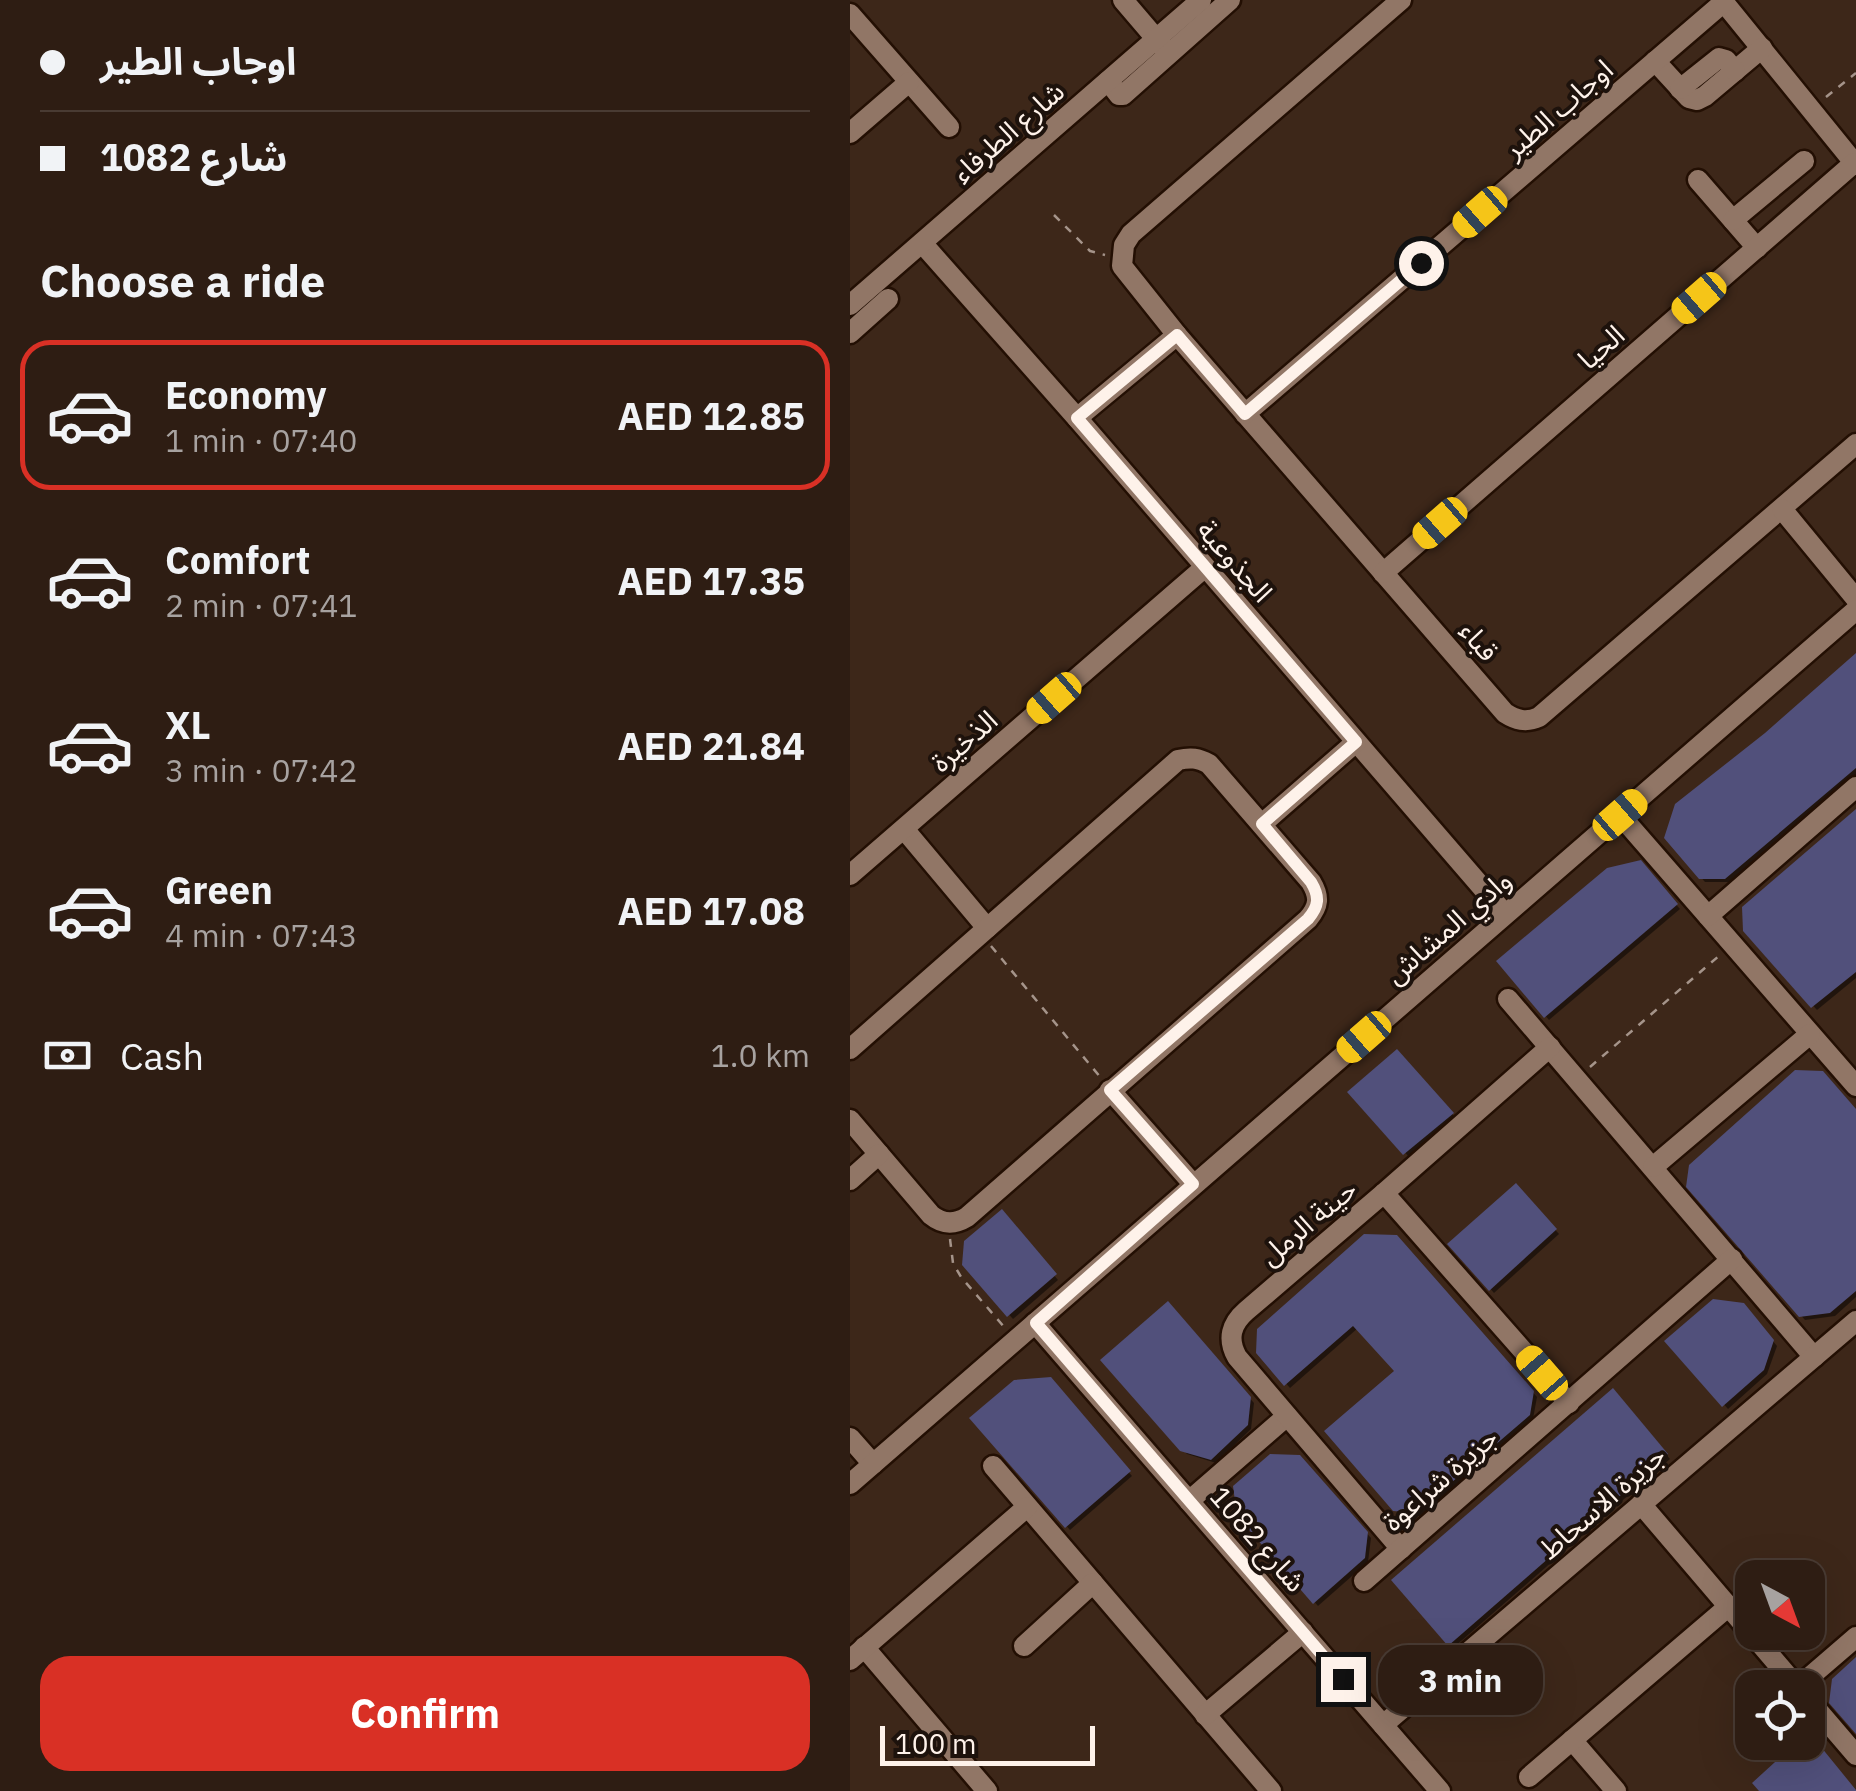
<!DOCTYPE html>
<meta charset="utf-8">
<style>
body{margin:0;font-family:"IBM Plex Sans","Noto Sans Arabic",sans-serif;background:#36261c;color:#f1f3f6;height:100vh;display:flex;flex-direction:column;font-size:38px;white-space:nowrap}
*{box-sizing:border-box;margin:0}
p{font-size:32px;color:#a7a2a0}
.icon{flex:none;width:55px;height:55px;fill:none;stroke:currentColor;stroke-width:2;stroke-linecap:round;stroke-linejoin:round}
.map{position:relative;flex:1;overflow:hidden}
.side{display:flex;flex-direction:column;background:#2e1d13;width:850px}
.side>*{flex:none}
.banner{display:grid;align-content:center;height:220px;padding:0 40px;background:#2e1d13}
.needle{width:65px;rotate:139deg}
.buttons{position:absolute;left:885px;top:1560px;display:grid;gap:20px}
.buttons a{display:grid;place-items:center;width:90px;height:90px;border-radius:20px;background:#2e1d13;box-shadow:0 10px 40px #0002,0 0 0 2px #493b33;font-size:50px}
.scale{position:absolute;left:30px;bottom:25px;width:215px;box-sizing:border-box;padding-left:10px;border:5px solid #fef2ea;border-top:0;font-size:28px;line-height:35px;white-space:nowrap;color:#fef2ea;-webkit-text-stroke:8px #1d120c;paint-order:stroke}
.end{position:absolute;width:45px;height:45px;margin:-22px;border:12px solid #fef2ea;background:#111;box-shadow:0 0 0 5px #111}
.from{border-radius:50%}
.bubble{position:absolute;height:70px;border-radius:30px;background:#2e1d13;box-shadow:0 10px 40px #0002,0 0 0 2px #493b33;font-size:32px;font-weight:700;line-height:70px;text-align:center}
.car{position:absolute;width:30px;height:60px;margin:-30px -15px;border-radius:12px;box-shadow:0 0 8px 2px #0007;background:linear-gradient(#f5c518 24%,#345 0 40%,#f5c518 0 76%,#345 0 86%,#f5c518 0)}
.banner b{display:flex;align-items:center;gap:35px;height:95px;font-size:38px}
.banner b+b{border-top:2px solid #493b33}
.banner i{width:25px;height:25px;background:#f1f3f6}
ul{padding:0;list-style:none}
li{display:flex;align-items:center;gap:30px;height:150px;margin:0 20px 15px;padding:0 20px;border:5px solid transparent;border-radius:30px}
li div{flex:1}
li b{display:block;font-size:38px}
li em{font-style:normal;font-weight:700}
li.current{border-color:#d93025}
li>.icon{width:90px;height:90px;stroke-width:1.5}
h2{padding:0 40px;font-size:45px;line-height:120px}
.pay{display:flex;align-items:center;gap:25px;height:110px;padding:0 40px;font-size:38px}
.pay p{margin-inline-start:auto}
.primary-button{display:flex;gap:20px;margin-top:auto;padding:20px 40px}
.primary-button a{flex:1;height:115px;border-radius:30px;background:#d93025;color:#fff;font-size:40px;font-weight:700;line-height:115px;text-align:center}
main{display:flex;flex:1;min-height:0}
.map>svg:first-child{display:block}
.shadow{fill:#0007}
.building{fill:#51507b}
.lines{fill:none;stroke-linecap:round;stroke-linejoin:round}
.minor-casing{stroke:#230f03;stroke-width:25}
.path{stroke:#a5948a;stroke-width:2.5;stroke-dasharray:8 8;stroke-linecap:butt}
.minor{stroke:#917666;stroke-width:20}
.route{stroke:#fef2ea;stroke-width:12}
.labels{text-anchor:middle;stroke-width:8;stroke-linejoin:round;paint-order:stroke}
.street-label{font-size:28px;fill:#fef2ea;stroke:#1d120c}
</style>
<main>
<section class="side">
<div class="banner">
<b><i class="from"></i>اوجاب الطير</b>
<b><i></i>شارع 1082</b>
</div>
<h2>Choose a ride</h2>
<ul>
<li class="current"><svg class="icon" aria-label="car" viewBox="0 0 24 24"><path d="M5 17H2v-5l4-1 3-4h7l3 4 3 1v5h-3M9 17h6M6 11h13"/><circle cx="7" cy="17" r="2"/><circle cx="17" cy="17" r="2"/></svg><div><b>Economy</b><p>1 min · 07:40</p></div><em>AED 12.85</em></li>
<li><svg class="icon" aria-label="car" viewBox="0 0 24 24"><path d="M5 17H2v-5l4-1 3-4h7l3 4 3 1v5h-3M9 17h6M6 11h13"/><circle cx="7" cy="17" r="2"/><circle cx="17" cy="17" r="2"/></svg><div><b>Comfort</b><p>2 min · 07:41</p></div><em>AED 17.35</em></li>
<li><svg class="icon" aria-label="car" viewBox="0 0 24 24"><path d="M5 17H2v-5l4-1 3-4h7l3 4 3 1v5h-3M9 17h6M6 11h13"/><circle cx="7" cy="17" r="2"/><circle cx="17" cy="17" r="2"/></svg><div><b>XL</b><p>3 min · 07:42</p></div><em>AED 21.84</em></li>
<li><svg class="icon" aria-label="car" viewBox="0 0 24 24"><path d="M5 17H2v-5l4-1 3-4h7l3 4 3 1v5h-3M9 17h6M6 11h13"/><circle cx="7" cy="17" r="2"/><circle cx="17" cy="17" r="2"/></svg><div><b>Green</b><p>4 min · 07:43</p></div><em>AED 17.08</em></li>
</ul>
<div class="pay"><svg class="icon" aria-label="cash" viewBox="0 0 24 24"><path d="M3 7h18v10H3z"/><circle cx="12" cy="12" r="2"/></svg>Cash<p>1.0 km</p></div>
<div class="primary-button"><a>Confirm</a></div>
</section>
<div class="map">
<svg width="1006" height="1791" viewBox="0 0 1006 1791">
<rect width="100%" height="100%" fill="#3d2719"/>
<g class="shadow">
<path d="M1006 657V775L880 882H855L817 838 916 735Z"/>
<path d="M1006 813V978L967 1010 895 930Z"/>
<path d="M790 863 830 909 699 1020 649 961Z"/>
<path d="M546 1052 606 1118 559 1157 501 1092Z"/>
<path d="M1006 1114V1297L985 1316 955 1320 839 1186Z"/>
<path d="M666 1186 709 1234 644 1293 601 1244Z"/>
<path d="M152 1213 208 1280 163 1319 114 1264Z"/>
<path d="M546 1237 687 1397 683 1419 571 1516 549 1514 477 1432 548 1371 508 1328 440 1388 409 1352Z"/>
<path d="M318 1304 404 1403 401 1429 366 1463 337 1454 254 1360Z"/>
<path d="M897 1310 927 1346 917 1374 878 1409 818 1341Z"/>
<path d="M200 1380 282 1476 220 1530 123 1418Z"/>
<path d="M763 1391 820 1459 603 1648 544 1580Z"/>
<path d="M449 1458 521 1538 518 1562 468 1606 389 1515Z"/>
</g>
<g class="building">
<path d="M1006 653V768L875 879H849L814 838 825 804 915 733Z"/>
<path d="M1006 809V972L961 1008 893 931 892 907Z"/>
<path d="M791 860 828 904 694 1018 646 961 757 868Z"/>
<path d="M547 1049 604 1113 553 1155 497 1092Z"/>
<path d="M945 1070 973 1071 1006 1109V1291L980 1313 949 1317 836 1187 839 1165Z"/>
<path d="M666 1183 707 1229 639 1291 597 1244Z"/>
<path d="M152 1209 207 1274 157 1317 112 1265 114 1241Z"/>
<path d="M514 1234 547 1235 684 1391 680 1415 566 1513 543 1511 474 1431 544 1371 503 1326 434 1386 406 1353 407 1329Z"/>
<path d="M863 1299 894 1303 924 1340 914 1370 872 1407 814 1341Z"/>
<path d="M318 1301 401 1397 398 1425 361 1460 330 1451 250 1360Z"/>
<path d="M201 1377 281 1471 215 1528 119 1418 164 1380Z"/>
<path d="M763 1388 818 1454 598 1646 541 1580Z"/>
<path d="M420 1454 450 1455 518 1532 515 1558 463 1604 387 1516 383 1486Z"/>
<path d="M1006 1657V1734L979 1703 982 1679Z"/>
<path d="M958 1731 1006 1790V1791H909L902 1783 947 1742H958Z"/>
</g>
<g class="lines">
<g class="minor-casing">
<g id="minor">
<path d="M273 0 314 48"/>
<path d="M551 0 281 234 274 245 272 266 327 335 655 713C666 720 676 723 689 717L1006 444"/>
<path d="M872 0 1006 165"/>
<path d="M0 14 99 127"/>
<path d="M805 61 839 98 847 100 855 96 912 48"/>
<path d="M258 81 269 95H273L380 0"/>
<path d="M830 89 869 58 876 60 885 71"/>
<path d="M0 133 59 82"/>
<path d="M848 180 907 248"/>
<path d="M883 220 954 161"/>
<path d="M72 243 227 418 655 914"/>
<path d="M0 305 351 0"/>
<path d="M0 333 38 299"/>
<path d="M395 414 874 2"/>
<path d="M227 418 327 335"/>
<path d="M932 509 1006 599"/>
<path d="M533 573 1004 163"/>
<path d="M770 815 1006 1086"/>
<path d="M412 824 506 742"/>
<path d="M54 829 137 928"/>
<path d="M0 875 354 568"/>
<path d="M858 916 1006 787"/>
<path d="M658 999 964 1357"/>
<path d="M0 1049 328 760C341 757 348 758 359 764L461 882C470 897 469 906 458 919L117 1217C104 1225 92 1224 81 1215L0 1120"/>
<path d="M260 1090 343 1184"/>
<path d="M803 1167 960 1034"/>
<path d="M0 1180 29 1154"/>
<path d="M534 1193 719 1403"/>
<path d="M185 1323 590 1791"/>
<path d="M0 1438 23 1464"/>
<path d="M143 1466 421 1791"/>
<path d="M0 1484 1006 610"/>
<path d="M339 1501 437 1416"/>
<path d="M791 1504 948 1688"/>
<path d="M551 1549 387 1357C377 1339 381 1324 396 1311L534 1193 700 1047"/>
<path d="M514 1581 882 1259"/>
<path d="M174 1646 243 1583"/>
<path d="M14 1647 137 1791"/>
<path d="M0 1660 177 1507"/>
<path d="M948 1687 1006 1637"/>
<path d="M958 1699 1006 1755"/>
<path d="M355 1715 453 1632"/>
<path d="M533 1725 1006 1321"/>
<path d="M722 1740 766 1791"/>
<path d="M679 1777 879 1606"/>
</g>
</g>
<g class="path">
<path d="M976 97 1006 73"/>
<path d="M204 215 240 251 255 255"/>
<path d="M141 946 251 1078"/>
<path d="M740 1067 870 955"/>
<path d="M100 1239 103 1263 111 1277 155 1328"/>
</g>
<use href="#minor" class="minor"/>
</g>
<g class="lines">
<path class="route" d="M493 1679 186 1323 343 1184 260 1090 458 919C469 906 470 897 461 882L412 824 506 742 227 418 327 335 395 414 571 263"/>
</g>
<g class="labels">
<g class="street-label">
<text transform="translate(708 109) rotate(-41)" y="10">اوجاب الطير</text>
<text transform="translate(158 132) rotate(-41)" y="10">شارع الطرفاء</text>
<text transform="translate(751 347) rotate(-41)" y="10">الحيا</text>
<text transform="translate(385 561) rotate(49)" y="10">الجذوعية</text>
<text transform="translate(629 641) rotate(49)" y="10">قباء</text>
<text transform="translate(114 741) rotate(-41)" y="10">الذخيرة</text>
<text transform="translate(598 927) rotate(-41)" y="10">وادي المشاش</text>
<text transform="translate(458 1222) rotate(-40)" y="10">حينة الرمل</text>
<text transform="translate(590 1479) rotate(-41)" y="10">جزيرة شراعوة</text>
<text transform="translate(752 1502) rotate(-41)" y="10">جزيرة الاسحاط</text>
<text transform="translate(408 1539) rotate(49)" y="10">شارع 1082</text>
</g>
</g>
</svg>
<div class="buttons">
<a><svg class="needle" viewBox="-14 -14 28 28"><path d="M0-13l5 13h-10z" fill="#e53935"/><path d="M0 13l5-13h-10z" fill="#a7a2a0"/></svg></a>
<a><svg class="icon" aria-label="locate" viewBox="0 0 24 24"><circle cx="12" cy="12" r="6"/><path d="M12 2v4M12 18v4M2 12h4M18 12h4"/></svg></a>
</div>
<div class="scale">100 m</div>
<i class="end from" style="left:571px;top:263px"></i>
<i class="end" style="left:493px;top:1679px"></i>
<div class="bubble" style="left:528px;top:1645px;width:165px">3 min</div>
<i class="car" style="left:630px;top:212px;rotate:229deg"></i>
<i class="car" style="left:849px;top:298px;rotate:229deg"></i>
<i class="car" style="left:590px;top:523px;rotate:229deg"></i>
<i class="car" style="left:204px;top:698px;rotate:229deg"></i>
<i class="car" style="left:770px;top:815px;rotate:49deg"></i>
<i class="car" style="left:514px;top:1037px;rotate:229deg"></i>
<i class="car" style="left:692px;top:1373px;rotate:319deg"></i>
</div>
</main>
